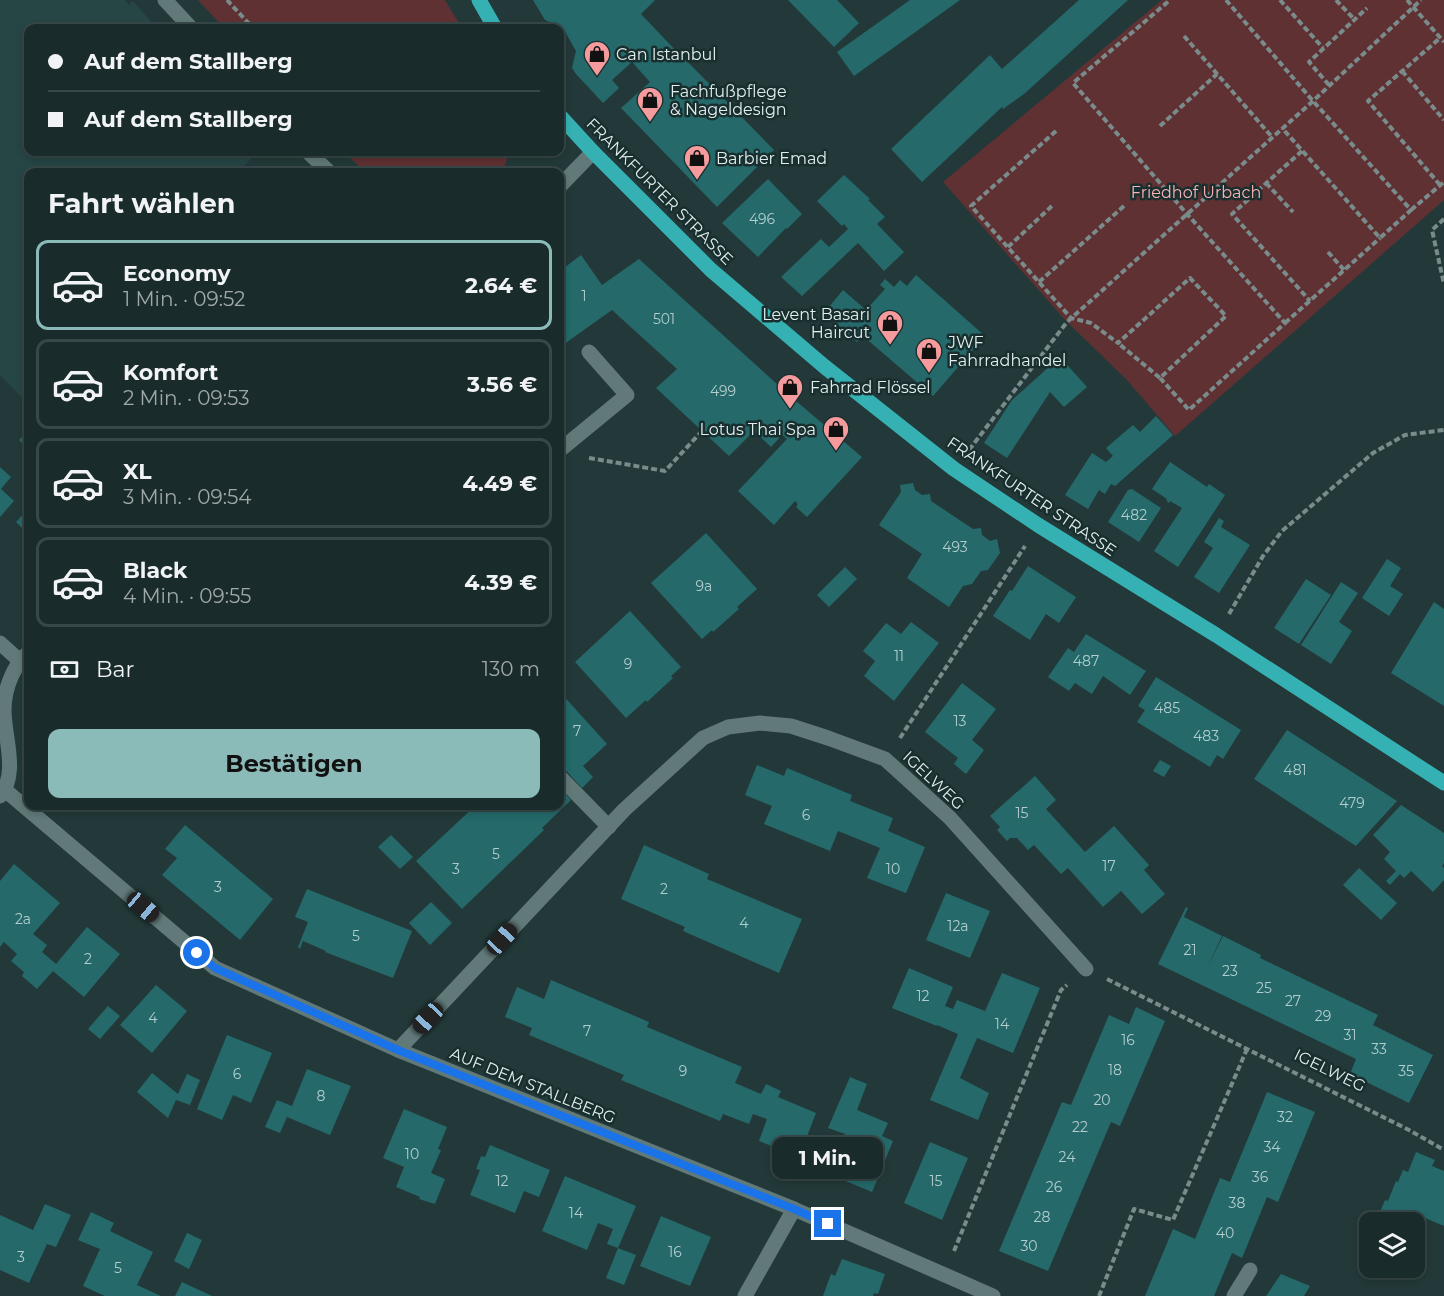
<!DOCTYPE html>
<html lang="de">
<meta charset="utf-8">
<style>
body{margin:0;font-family:Montserrat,sans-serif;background:#233333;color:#f1f3f6;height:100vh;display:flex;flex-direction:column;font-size:22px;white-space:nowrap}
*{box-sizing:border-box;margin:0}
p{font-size:20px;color:#9fa7a9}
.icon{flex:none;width:33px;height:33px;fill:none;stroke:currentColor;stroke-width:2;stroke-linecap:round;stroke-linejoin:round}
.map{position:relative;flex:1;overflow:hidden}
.details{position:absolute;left:24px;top:168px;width:540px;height:642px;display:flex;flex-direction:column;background:#1a2b2b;border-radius:12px;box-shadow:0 3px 9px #0003,0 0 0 2px #384747}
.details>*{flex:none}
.top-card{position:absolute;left:24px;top:24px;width:540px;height:132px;border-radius:12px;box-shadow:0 3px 9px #0003,0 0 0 2px #384747;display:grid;align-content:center;height:132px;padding:0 24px;background:#1a2b2b}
.tools{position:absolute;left:1359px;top:1212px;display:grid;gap:12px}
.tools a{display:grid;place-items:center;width:66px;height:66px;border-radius:12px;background:#1a2b2b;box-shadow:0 3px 9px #0003,0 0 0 2px #384747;font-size:30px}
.end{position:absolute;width:27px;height:27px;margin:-14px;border:8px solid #1a73e8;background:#fff;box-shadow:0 0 0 3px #fff}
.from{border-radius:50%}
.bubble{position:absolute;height:42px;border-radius:12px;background:#1a2b2b;box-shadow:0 3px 9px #0003,0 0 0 2px #384747;font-size:20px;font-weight:700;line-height:42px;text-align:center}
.car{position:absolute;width:18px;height:36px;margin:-18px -9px;border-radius:8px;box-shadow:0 0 4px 2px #0007;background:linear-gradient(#222 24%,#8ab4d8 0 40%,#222 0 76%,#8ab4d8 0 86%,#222 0)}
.top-card b{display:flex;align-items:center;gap:21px;height:57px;font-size:22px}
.top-card b+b{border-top:2px solid #384747}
.top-card i{width:15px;height:15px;background:#f1f3f6}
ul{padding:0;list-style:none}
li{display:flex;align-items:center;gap:18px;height:90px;margin:0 12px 9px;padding:0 12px;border:3px solid #384747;border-radius:12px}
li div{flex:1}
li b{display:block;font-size:22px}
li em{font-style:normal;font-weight:700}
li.selected{border-color:#8bbbb9}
li>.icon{width:54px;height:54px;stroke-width:1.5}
h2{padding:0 24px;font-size:27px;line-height:72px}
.pay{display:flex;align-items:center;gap:15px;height:66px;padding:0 24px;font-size:22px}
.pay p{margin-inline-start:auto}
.cta{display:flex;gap:12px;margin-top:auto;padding:12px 24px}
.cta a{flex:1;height:69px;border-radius:12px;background:#8bbbb9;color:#111;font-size:24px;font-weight:700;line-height:69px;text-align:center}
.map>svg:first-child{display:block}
.built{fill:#264545}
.green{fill:#603133}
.building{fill:#25696a}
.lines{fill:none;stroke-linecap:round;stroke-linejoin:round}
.path{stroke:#798b8b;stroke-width:4;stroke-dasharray:6 3;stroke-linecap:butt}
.minor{stroke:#617979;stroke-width:15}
.major{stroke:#36b1b3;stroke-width:15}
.route{stroke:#1a73e8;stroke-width:8}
.labels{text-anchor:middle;stroke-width:5;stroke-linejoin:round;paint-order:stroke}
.number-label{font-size:14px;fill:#b2cdcd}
.poi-label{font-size:16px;fill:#e1eeee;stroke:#192e2e;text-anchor:start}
.street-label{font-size:16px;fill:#e1eeee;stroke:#192e2e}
.park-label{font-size:16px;fill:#fab2b3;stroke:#192e2e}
</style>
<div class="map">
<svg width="1444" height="1296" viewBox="0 0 1444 1296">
<rect width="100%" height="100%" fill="#233939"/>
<path class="built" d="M0 0H125L129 5 133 1 157 28H28V152H258L238 172H28V404L0 375Z"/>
<g class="green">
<path d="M198 0H445L462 28H224Z"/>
<path d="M1162 0H1444V200L1175 436 1127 380 1067 322 943 182Z"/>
<path d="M344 152H509L503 172H365Z"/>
</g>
<g class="building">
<path d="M533 0H655L641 14 679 54H680L774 150 717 207 621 108 650 82 632 62 612 80 619 88 603 103 576 74 572 68 576 51 563 28 545 20Z"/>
<path d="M788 0H837L859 23 834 47Z"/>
<path d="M910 0H960L854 76 837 52Z"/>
<path d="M1079 0H1128L1024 94 1003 109 1002 107 922 182 891 149 990 55 1002 69Z"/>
<path d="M844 175 870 199 868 200 885 217 877 224 904 252 884 271 858 243 802 296 781 277 821 239 829 247 848 229 844 224 842 226 817 201Z"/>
<path d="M768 179 802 214 787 229 786 228 758 257 722 223Z"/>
<path d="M581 255 602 285 639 259 789 395 862 457 807 517 796 507 798 504 795 501 774 525 738 491 787 439 782 435 771 447 754 431 729 456 656 388 677 369 612 310 560 347V271Z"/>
<path d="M916 275 985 336 933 396 863 336 857 342 824 313 843 290 866 310 885 289 880 285 885 279 894 287 900 280 907 286Z"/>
<path d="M1060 357 1087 387 1064 407 1050 392 1007 458 984 443 1012 400Z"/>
<path d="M1156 416 1173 435 1115 486 1111 484 1105 494 1099 490 1088 509 1065 495 1092 453 1106 462 1113 456 1106 448 1133 425 1140 432Z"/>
<path d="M28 431V449L19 440Z"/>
<path d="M1170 462 1207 487 1209 484 1225 495 1178 567 1154 551 1182 508 1170 501 1169 503 1166 500 1167 499 1152 489Z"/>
<path d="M0 467 11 477 1 489 14 501 0 517Z"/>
<path d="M913 483 915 490 922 495 930 494 931 501 973 529 981 528 982 535 990 541 997 539 1000 553 988 570 981 571 972 584 963 586 949 607 907 578 922 554 879 525 901 492 900 485Z"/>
<path d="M1132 489 1161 508 1139 542 1108 522 1128 490Z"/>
<path d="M28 509V534L16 522Z"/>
<path d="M1219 518 1224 521 1221 527 1250 545 1219 593 1194 577 1213 548 1204 542Z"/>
<path d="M706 533 757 589 737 607 739 609 713 632 712 630 702 639 651 583Z"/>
<path d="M1387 559 1401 568 1390 586 1403 594 1389 616 1362 598Z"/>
<path d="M1028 566 1076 597 1059 623 1046 614 1030 640 993 616 1010 590 1012 591Z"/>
<path d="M845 567 857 579 829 607 817 595Z"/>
<path d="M1306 579 1331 595 1299 644 1274 628Z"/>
<path d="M1341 582 1358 593 1339 622 1352 631 1331 664 1301 645Z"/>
<path d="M1434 602 1444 609V706L1391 673Z"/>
<path d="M630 611 681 667 671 676 673 678 647 702 646 700 626 718 575 662Z"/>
<path d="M911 622 939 643 894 701 864 676 875 661 863 651 886 623 901 634Z"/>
<path d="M1086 634 1146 671 1130 695 1103 676 1092 694 1075 683 1069 691 1048 677 1068 648 1074 652Z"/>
<path d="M1156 677 1241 730 1223 759 1217 755 1210 767 1137 722 1145 710 1138 706Z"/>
<path d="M962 683 996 709 972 740 984 750 966 774 954 764 958 758 925 732Z"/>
<path d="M560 692 607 744 583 766 593 777 582 788 560 764V743L561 742 560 741Z"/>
<path d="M1287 730 1397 801 1356 846 1254 779Z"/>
<path d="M1160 760 1171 766 1164 777 1153 771Z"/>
<path d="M757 765 784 776 787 768 852 795 850 801 893 818 888 831 925 847 906 893 867 878 880 848 838 831 830 851 764 824 772 806 745 795Z"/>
<path d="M1035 776 1056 800 1046 809 1085 852 1114 826 1149 865 1144 870 1165 894 1142 914 1121 891 1103 907 1068 868 1061 874 1034 845 1028 850 1017 838H1010L1007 841 997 830 1000 827 990 816Z"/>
<path d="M560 788 571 800 542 828 544 830 462 909 416 861 475 806H560Z"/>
<path d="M1401 805 1444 833V863L1442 866 1444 868V880L1433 892 1411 871 1404 878 1400 874 1390 885 1386 881 1396 871 1384 859 1390 852 1373 835Z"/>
<path d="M185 825 273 899 240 940 162 875 177 858 165 849Z"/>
<path d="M391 835 413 857 400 869 378 847Z"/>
<path d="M644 845 709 874 707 879 802 919 779 973 683 931 685 927 621 899Z"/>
<path d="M14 864 60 903 33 934 47 945 42 952 56 964 87 927 120 954 84 997 53 971 37 989 22 976 24 972 11 961 17 954 4 942 0 947V881Z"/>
<path d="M1359 868 1397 903 1381 920 1343 885Z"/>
<path d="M307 889 412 931 393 978 325 952 326 951 303 941 300 949 298 947 308 922 295 917Z"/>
<path d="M946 893 990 911 970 958 926 940Z"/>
<path d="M431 902 452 923 430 945 409 923Z"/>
<path d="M1186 907 1188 908 1184 917 1222 936 1207 968 1223 936 1261 955 1260 958 1378 1015 1373 1025 1433 1055 1409 1103 1350 1074 1356 1059 1158 964Z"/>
<path d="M909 968 953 987 945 1006 953 1009 957 1000 985 1011 1002 973 1040 988 1013 1053 977 1038 960 1078 989 1093 978 1120 930 1100 958 1034 937 1025V1026L892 1008Z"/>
<path d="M551 980 649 1022 647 1027 742 1067 735 1083 761 1094 766 1084 781 1091 778 1097 816 1113 799 1157 759 1141 767 1119 753 1114 749 1124 723 1114 720 1121 621 1080 624 1075 529 1035 532 1028 505 1017 517 987 544 999Z"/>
<path d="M156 985 187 1011 152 1053 120 1025Z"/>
<path d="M108 1006 120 1016 100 1039 88 1029Z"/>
<path d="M1136 1007 1165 1021 1120 1126 1111 1122 1048 1271 999 1251 1062 1102 1071 1105 1109 1015 1129 1024Z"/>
<path d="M227 1035 272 1053 251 1103 233 1095 222 1120 197 1109Z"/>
<path d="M307 1069 351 1086 330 1135 287 1117 280 1133 265 1127 277 1100 292 1106Z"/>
<path d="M152 1073 178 1094 187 1074 200 1080 190 1105 176 1100 168 1118 137 1092Z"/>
<path d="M850 1077 867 1084 857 1110 888 1123 882 1136 893 1141 872 1192 829 1174 845 1134 828 1128Z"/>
<path d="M1267 1092 1315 1112 1278 1202 1267 1197 1242 1258 1232 1253 1214 1296H1145L1173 1229 1195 1239 1220 1178 1230 1182Z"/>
<path d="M404 1109 447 1127 438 1149 441 1150 431 1173 445 1179 435 1204 419 1199 420 1197 396 1187 404 1167 383 1158Z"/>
<path d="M930 1142 968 1158 942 1220 904 1203Z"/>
<path d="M490 1145 550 1170 539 1197 524 1191 515 1213 470 1195 480 1170 476 1169 481 1156 485 1157Z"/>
<path d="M1416 1152 1435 1160 1432 1166 1444 1171V1226L1411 1212 1407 1222H1405L1380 1212 1385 1200 1388 1201 1396 1181 1398 1182 1403 1170 1408 1172Z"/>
<path d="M565 1176 636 1206 618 1248 607 1244 613 1229 598 1223 587 1250 542 1231Z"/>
<path d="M45 1204 71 1215 56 1247 47 1244 29 1283 0 1270V1215L33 1230Z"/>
<path d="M91 1212 114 1223 110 1231 153 1252 137 1285 161 1296H105L83 1286 100 1249 78 1240Z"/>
<path d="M661 1216 711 1237 690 1286 640 1266Z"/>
<path d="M187 1233 202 1240 189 1269 174 1261Z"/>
<path d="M618 1248 636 1255 624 1285 606 1278Z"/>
<path d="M842 1259 885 1274 878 1294 874 1293 873 1296H823L831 1274 835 1276Z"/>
<path d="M1281 1274 1310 1286 1304 1296H1266Z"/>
<path d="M182 1282 212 1296H175Z"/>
</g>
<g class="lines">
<g class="path">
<path d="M227 0 253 28"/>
<path d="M1226 0 1313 101 1411 210 1380 238 1282 128"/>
<path d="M1280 0 1323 48"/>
<path d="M1336 0 1355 20"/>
<path d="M1407 0 1444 42"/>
<path d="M1184 36 1272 137"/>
<path d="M1402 71 1444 120"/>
<path d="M1329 85 1309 62 1367 8"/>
<path d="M1160 126 1217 74"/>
<path d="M1056 131 971 206 1071 318 1091 323 1118 343 1190 278 1226 316 1160 378 1118 343"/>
<path d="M1302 151 1232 214 1310 301"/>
<path d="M1266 183 1293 212"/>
<path d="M1440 185 1368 101 1440 38"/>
<path d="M1411 210 1444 182"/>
<path d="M1444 219 1432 230 1444 284"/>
<path d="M1008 247 1053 205"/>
<path d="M1328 252 1344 270"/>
<path d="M1039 282 1124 206"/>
<path d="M1285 323 1380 238"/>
<path d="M1160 378 1189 410 1285 323 1187 214 1073 83 1170 0"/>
<path d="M969 450 1067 322 1313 101 1421 0"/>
<path d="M589 458 665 471 702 431"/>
<path d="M1229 614 1263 556 1282 531 1373 453 1405 435 1444 430"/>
<path d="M900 738 1025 546"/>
<path d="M1107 979 1409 1130 1444 1150"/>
<path d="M954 1251 1061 990 1067 985"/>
<path d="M1099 1296 1134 1209 1173 1220 1247 1049"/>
</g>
<g class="minor">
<path d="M165 0 191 28"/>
<path d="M308 152 329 172"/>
<path d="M560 186 593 152"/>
<path d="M560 450 627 395 589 352"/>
<path d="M0 643 19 660"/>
<path d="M560 777 609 827"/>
<path d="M5 790 215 968 398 1050 794 1209 993 1296"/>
<path d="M0 796C19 773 4 737 4 710 4 698 7 686 12 675 17 665 20 660 28 653"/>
<path d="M398 1050 624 810 703 738 728 727 760 723 791 726 828 738 885 759 950 818 1086 969"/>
<path d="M745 1296 794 1209"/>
<path d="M1234 1296 1250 1270"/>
</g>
<g class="major">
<path d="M479 0 495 28"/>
<path d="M560 116 593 152 711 270 825 367 954 469 1038 525 1216 635 1444 783"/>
</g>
</g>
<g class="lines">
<path class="route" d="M197 953 215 968 398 1050 794 1209 828 1224"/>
</g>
<defs>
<g id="shop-pin" transform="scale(1.35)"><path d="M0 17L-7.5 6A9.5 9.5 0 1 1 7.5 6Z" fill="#f59b9d" stroke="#192e2e"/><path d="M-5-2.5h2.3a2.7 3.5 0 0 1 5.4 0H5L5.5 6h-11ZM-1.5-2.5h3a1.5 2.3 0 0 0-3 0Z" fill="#111"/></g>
</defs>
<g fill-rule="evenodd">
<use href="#shop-pin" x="597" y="54"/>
<use href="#shop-pin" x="650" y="100"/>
<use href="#shop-pin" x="697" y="158"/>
<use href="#shop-pin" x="890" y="323"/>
<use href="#shop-pin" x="929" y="351"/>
<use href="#shop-pin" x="790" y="387"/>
<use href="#shop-pin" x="836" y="429"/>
</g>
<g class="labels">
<g class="number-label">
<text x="762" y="224">496</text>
<text x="584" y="301">1</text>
<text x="664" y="324">501</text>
<text x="723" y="396">499</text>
<text x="1134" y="520">482</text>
<text x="955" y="552">493</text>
<text x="704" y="591">9a</text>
<text x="899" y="661">11</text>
<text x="1086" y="666">487</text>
<text x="628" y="669">9</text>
<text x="1167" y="713">485</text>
<text x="960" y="726">13</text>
<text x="577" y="736">7</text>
<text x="1206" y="741">483</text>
<text x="1295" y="775">481</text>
<text x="1352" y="808">479</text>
<text x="1022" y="818">15</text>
<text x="806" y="820">6</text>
<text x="496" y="859">5</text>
<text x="1109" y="871">17</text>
<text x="456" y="874">3</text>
<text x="893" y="874">10</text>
<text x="218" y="892">3</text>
<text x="664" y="894">2</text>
<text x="23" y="924">2a</text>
<text x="744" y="928">4</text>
<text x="958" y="931">12a</text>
<text x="356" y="941">5</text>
<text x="1190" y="955">21</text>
<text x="88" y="964">2</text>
<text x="1230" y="976">23</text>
<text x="1264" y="993">25</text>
<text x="923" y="1001">12</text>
<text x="1293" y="1006">27</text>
<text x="1323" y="1021">29</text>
<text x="153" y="1023">4</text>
<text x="1002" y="1029">14</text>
<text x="587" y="1036">7</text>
<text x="1350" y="1040">31</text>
<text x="1128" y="1045">16</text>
<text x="1379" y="1054">33</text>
<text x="1115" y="1075">18</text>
<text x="683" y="1076">9</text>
<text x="1406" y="1076">35</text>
<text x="237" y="1079">6</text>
<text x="321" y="1101">8</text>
<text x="1102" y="1105">20</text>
<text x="1285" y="1122">32</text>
<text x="1080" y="1132">22</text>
<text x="1272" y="1152">34</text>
<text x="412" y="1159">10</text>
<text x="1067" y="1162">24</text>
<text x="1260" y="1182">36</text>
<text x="502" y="1186">12</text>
<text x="936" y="1186">15</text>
<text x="1054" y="1192">26</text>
<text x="1237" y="1208">38</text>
<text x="576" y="1218">14</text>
<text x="1042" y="1222">28</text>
<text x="1225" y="1238">40</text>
<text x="1029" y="1251">30</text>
<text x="675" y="1257">16</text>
<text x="21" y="1262">3</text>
<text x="118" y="1273">5</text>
</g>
<g class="poi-label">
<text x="616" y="60">Can Istanbul</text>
<text x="670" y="97">Fachfußpflege<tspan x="670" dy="18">&amp; Nageldesign</tspan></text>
<text x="716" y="164">Barbier Emad</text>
<text x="870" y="320" text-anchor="end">Levent Basari<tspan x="870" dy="18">Haircut</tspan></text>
<text x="948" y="348">JWF<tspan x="948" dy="18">Fahrradhandel</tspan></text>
<text x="810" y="393">Fahrrad Flössel</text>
<text x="816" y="435" text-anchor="end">Lotus Thai Spa</text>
</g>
<g class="street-label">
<text transform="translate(660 191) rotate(45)" y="6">FRANKFURTER STRASSE</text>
<text transform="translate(1032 496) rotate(34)" y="6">FRANKFURTER STRASSE</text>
<text transform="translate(934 780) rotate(43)" y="6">IGELWEG</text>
<text transform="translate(1330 1070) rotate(26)" y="6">IGELWEG</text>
<text transform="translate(533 1085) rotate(22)" y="6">AUF DEM STALLBERG</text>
</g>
<g class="park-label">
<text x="1196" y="198">Friedhof Urbach</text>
</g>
</g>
</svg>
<div class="tools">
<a><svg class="icon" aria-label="layers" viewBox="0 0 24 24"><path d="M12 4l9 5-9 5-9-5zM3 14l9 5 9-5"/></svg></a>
</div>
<i class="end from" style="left:197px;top:953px"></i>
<i class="end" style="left:828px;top:1224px"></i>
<div class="bubble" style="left:772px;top:1137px;width:111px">1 Min.</div>
<i class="car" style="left:143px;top:907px;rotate:130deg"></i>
<i class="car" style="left:502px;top:939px;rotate:43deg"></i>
<i class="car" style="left:428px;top:1018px;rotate:223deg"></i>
<div class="top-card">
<b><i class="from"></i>Auf dem Stallberg</b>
<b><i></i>Auf dem Stallberg</b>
</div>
<section class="details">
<h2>Fahrt wählen</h2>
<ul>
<li class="selected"><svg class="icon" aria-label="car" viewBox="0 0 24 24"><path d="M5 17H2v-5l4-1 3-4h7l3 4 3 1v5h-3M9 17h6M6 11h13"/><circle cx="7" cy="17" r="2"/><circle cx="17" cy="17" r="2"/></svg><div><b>Economy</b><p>1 Min. · 09:52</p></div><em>2.64 €</em></li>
<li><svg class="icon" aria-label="car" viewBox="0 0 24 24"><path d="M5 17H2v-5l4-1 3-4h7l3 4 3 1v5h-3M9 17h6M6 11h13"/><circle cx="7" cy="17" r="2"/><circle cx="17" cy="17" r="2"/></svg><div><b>Komfort</b><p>2 Min. · 09:53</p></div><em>3.56 €</em></li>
<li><svg class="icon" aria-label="car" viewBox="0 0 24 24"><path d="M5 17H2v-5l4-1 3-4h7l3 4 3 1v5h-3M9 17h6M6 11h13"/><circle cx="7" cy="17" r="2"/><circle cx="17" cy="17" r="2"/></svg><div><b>XL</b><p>3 Min. · 09:54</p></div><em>4.49 €</em></li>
<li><svg class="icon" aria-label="car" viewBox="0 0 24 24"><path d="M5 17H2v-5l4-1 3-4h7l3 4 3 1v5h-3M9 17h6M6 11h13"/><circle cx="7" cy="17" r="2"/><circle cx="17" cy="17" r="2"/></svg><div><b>Black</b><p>4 Min. · 09:55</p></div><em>4.39 €</em></li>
</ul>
<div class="pay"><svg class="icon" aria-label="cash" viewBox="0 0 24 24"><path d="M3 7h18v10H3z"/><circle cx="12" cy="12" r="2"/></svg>Bar<p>130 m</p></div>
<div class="cta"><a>Bestätigen</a></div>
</section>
</div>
